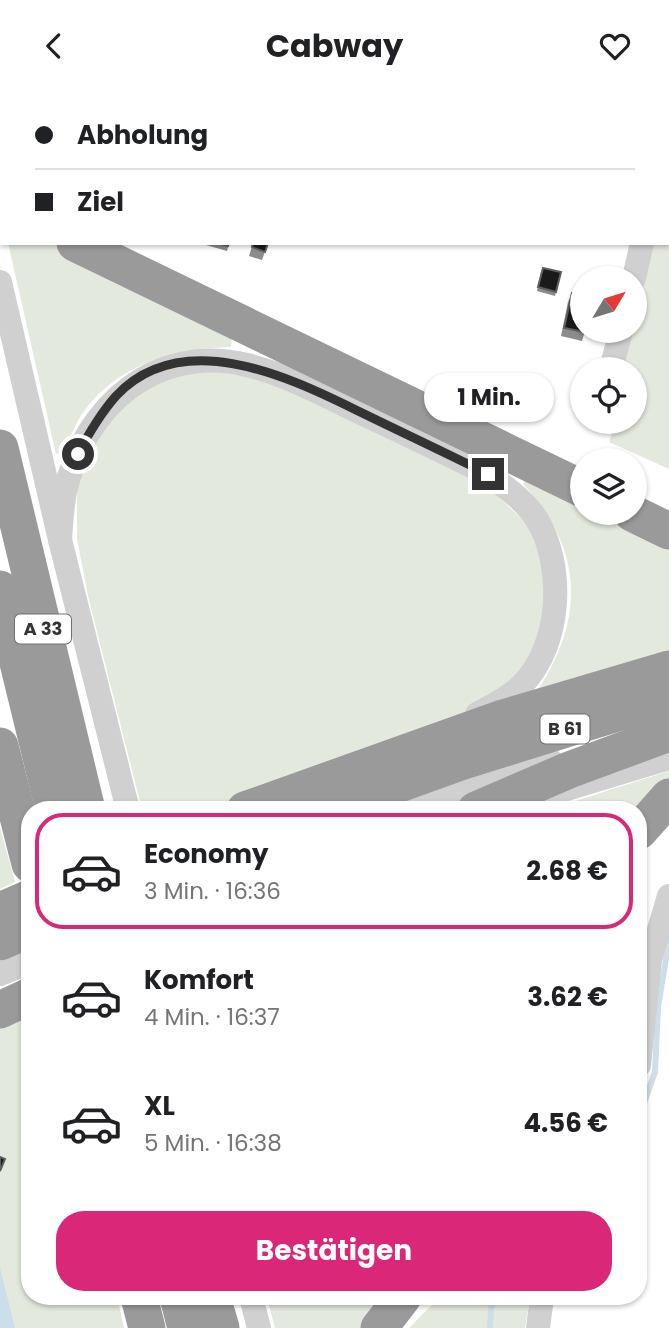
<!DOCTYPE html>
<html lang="de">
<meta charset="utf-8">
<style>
body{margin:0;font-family:Poppins,sans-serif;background:#f6f6f6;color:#202124;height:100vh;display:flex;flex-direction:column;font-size:26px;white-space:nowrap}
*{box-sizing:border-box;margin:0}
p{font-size:23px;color:#757577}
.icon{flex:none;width:38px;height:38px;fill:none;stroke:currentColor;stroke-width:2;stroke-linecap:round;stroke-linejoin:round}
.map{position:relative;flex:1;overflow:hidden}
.panel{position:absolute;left:21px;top:710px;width:626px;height:504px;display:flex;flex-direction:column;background:#fff;border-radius:28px;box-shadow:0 2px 5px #0004}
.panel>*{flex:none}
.guide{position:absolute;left:0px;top:0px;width:670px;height:154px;box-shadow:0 2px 5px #0004;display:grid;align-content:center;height:154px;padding:0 35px;background:#fff}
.needle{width:46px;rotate:52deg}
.controls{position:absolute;left:570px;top:175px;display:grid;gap:14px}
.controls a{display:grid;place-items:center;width:77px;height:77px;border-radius:50%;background:#fff;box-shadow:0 2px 5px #0004;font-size:35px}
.end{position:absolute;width:32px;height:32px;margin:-16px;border:9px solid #333;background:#fff;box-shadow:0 0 0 4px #fff}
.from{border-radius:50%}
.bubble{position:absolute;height:49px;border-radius:24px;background:#fff;box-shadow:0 2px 5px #0004;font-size:23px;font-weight:700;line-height:49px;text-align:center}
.guide b{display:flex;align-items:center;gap:24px;height:66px;font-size:26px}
.guide b+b{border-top:2px solid #e0e0e0}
.guide i{width:18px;height:18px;background:#202124}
ul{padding:12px 0 0;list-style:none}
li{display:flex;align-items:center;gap:21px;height:116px;margin:0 14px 10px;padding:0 21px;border:4px solid transparent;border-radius:28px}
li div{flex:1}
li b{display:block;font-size:26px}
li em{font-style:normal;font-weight:700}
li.on{border-color:#db2777}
li>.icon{width:63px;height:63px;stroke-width:1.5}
.cta{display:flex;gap:14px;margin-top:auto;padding:14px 35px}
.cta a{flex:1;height:80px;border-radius:28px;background:#db2777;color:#fff;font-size:28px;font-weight:700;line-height:80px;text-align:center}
header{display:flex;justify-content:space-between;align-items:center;height:91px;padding:0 35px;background:#fff;font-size:32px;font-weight:700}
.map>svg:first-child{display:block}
.green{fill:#e3e9dd}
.water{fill:#ccdee7}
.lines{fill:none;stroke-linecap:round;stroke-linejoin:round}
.stream{stroke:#ccdee7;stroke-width:6}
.minor{stroke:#d0d0d0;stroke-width:24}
.highway{stroke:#9a9a9a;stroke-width:37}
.wall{fill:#8c8c8c}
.building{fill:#1a1a1a;stroke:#5f5f5f;stroke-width:2}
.route{stroke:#333;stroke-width:9}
.labels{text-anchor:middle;stroke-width:7;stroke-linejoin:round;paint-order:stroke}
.shield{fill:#fff;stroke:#707070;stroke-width:2}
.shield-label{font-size:18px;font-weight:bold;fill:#333}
</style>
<header><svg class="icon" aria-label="back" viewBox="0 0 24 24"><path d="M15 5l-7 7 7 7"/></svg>Cabway<svg class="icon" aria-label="heart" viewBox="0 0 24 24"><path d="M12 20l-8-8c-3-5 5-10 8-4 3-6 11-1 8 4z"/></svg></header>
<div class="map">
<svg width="669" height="1237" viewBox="0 0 669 1237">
<rect width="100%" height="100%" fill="#fff"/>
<g class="green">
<path d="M669 87V378L609 351 616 331H635V278H620L630 240H635V219L652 152H668Z"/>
<path d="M8 152H53L68 165 232 246 231 256C175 257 115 274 82 323 74 335 69 350 63 363H56Z"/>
<path d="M197 278 269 288 482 390 527 433 547 483 545 530 521 581 478 617 207 719H142L88 505 77 448V401L82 374 112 322 164 287Z"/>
<path d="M526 389 583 415V422H596L669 456V560L539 597C586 524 582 457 523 393Z"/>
<path d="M669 680V689L639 719H547Z"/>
<path d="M0 736 15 791 0 798Z"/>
<path d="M30 923V1206H117L124 1237H0V936Z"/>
<path d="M267 1206H387L364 1237H275Z"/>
<path d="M440 1206H530L525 1237H409Z"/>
</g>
<path class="water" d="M0 1177 15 1237H0Z"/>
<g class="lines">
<g class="stream">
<path d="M639 1026 655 981 658 916 669 850"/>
<path d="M490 1237 492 1206"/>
</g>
<g class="minor">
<path d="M91 0 97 2"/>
<path d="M25 2 33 0"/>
<path d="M668 57 669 55"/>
<path d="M634 187 642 152"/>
<path d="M0 191 60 449 128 719"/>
<path d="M611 278 621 240"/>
<path d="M60 449C61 433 62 416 65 401 84 315 156 252 247 274 287 284 322 303 359 321 402 341 445 362 488 383 505 396 524 409 536 427 565 474 562 553 522 594 509 607 492 615 477 623"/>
<path d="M550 703 669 667"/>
<path d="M406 719 551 670"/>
<path d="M0 883 30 871"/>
<path d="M639 974 650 869 669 805"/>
<path d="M251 1206 259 1237"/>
<path d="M538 1237 542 1206"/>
</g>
<g class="highway">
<path d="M0 71 2 73"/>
<path d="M75 152 583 398"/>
<path d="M0 357 87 719"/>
<path d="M632 422 669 440"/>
<path d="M0 498 54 719"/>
<path d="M0 655 30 773"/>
<path d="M245 719 503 627 669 578"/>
<path d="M327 719 460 671 669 606"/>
<path d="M476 719 569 679 669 642"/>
<path d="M639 740 669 706"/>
<path d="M0 820 30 807"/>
<path d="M0 851 30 838"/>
<path d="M0 919 30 905"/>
<path d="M139 1206 147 1237"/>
<path d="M178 1206 186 1237"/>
<path d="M212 1206 221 1237"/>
<path d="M379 1237 403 1206"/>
</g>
</g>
<g class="wall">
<path d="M207 152H229L227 160 206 154Z"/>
<path d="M253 152H268L262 169 249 165Z"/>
<path d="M541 181 556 201 555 205 537 200Z"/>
<path d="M572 202 585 240 582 250 561 245 568 211Z"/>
</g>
<g class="building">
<path d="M217 152H229L228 155Z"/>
<path d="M253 152H268L265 161 252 156Z"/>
<path d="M543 177 561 181 556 201 538 196Z"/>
<path d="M572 202 583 205V240H585V241L564 237Z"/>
<path d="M0 1066 5 1068 0 1080Z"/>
</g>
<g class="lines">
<path class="route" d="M78 363C89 342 100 323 116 305 181 236 285 284 354 318 399 340 444 361 488 383"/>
</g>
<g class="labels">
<g class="shield">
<rect x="15" y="523.5" width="56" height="29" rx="5"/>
<rect x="540.5" y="623.5" width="49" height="29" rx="5"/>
</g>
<g class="shield-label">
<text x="43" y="544">A 33</text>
<text x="565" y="644">B 61</text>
</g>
</g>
</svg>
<div class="controls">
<a><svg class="needle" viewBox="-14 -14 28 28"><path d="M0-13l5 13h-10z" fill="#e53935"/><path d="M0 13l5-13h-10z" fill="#757577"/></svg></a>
<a><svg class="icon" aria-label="locate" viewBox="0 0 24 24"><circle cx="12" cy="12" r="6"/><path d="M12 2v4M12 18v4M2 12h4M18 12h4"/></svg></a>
<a><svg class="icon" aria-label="layers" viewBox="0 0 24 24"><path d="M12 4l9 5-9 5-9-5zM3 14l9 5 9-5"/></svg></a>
</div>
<i class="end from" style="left:78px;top:363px"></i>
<i class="end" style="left:488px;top:383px"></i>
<div class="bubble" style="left:424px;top:282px;width:130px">1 Min.</div>
<div class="guide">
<b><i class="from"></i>Abholung</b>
<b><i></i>Ziel</b>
</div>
<section class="panel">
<ul>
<li class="on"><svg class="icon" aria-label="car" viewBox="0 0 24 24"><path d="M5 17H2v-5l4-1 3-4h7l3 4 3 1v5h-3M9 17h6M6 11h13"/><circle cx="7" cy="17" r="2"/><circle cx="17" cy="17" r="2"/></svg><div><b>Economy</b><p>3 Min. · 16:36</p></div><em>2.68 €</em></li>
<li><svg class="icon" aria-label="car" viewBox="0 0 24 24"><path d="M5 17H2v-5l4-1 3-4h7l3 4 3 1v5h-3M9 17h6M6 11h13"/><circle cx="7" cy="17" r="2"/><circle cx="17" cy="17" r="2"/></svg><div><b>Komfort</b><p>4 Min. · 16:37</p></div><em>3.62 €</em></li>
<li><svg class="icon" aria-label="car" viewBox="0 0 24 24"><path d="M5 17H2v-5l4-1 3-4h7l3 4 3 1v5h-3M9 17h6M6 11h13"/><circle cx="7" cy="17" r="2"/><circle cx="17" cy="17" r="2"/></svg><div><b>XL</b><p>5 Min. · 16:38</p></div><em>4.56 €</em></li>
</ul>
<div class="cta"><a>Bestätigen</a></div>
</section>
</div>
